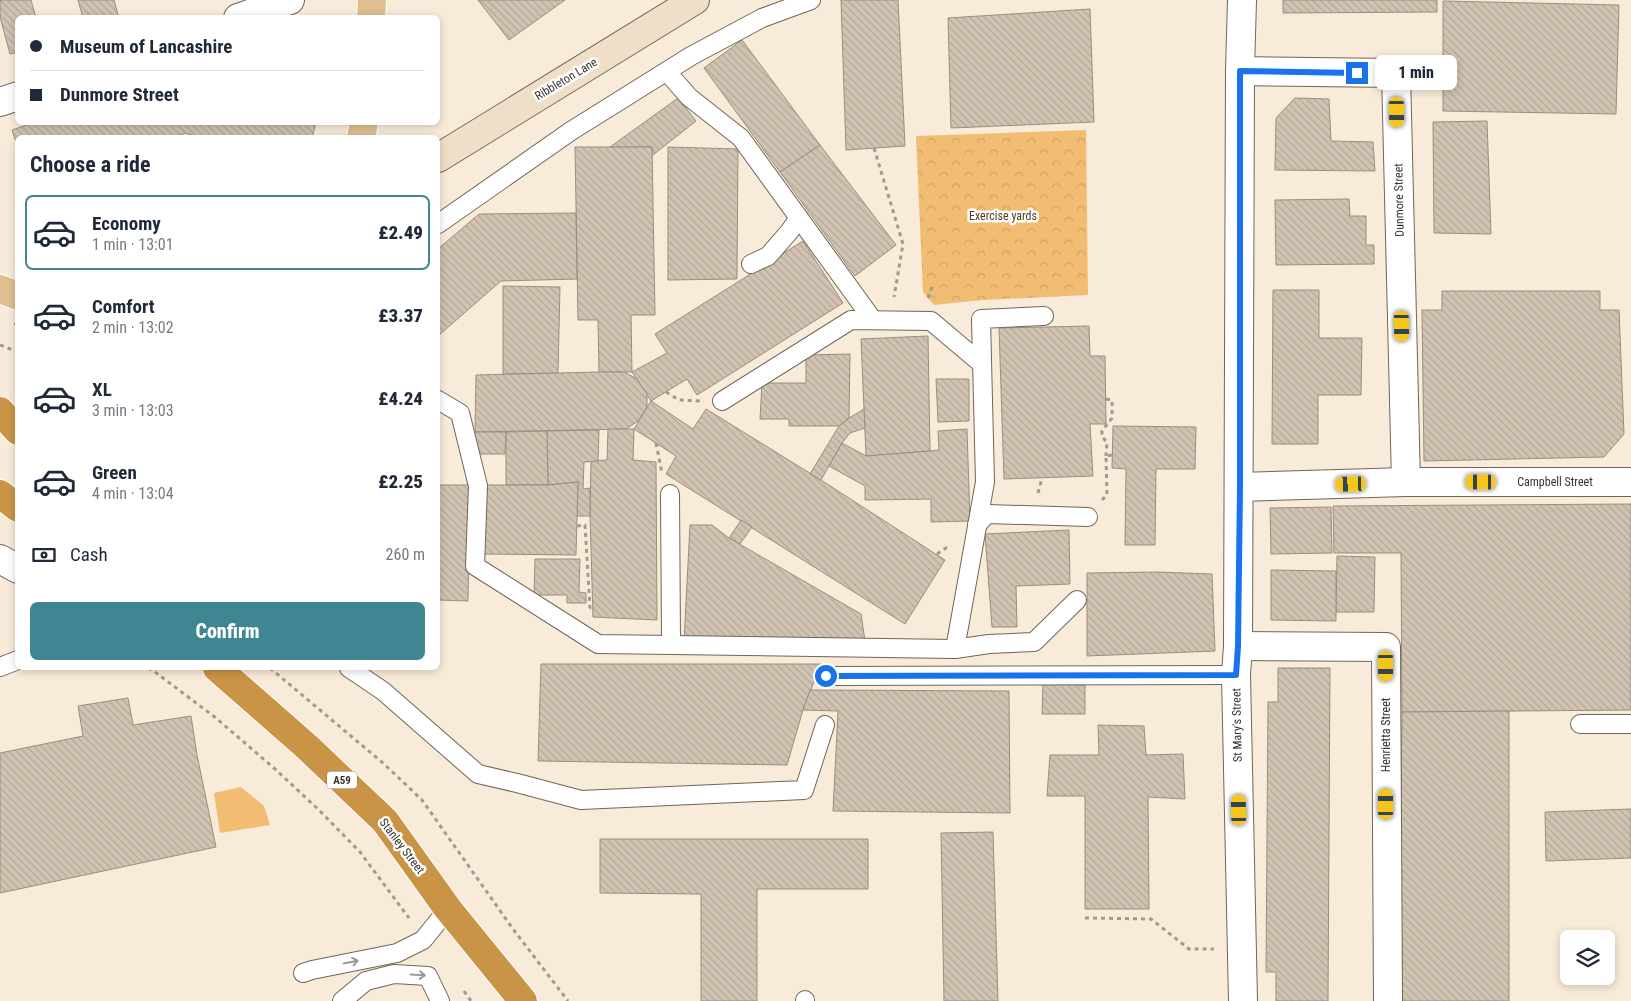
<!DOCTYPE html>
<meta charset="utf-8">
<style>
body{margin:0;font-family:"Roboto Condensed",sans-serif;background:#f2f2f3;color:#1f2937;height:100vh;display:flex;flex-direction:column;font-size:19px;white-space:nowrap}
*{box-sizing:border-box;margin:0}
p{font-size:16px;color:#747a83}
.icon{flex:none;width:28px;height:28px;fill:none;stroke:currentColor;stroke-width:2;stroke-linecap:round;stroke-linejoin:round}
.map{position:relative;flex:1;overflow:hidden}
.details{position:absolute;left:15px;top:135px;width:425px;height:535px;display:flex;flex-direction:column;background:#fff;border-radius:8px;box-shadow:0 2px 8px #0003}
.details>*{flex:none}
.top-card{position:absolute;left:15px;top:15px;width:425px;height:110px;border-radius:8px;box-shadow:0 2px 8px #0003;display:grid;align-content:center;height:110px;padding:0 15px;background:#fff}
.fabs{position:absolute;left:1560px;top:930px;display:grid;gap:10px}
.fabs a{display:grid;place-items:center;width:55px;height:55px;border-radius:8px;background:#fff;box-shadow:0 2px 8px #0003;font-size:25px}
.end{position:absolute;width:22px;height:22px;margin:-11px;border:6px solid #1a73e8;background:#fff;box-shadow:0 0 0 2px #fff}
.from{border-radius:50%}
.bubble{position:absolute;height:35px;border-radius:8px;background:#fff;box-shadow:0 2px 8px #0003;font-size:16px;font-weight:800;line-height:35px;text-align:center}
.car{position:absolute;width:15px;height:30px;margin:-15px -8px;border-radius:6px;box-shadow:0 0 4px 1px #0007;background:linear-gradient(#f5c518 24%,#345 0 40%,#f5c518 0 76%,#345 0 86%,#f5c518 0)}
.top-card b{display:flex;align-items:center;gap:18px;height:48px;font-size:19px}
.top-card b+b{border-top:1px solid #e0e1e3}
.top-card i{width:12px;height:12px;background:#1f2937}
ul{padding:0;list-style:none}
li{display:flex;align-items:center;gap:15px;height:75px;margin:0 10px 8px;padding:0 5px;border:2px solid transparent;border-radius:8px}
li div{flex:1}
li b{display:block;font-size:19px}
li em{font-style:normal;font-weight:800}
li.on{border-color:#408692}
li>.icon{width:45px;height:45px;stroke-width:1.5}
h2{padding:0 15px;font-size:22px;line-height:60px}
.pay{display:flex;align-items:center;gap:12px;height:55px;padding:0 15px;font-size:19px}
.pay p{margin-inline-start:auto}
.primary-button{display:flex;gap:10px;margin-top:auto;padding:10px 15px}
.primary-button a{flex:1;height:58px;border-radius:8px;background:#408692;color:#fff;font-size:20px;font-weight:800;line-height:58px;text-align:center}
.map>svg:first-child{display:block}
.green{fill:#f2bc73}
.park{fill:url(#park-crowns)}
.building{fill:url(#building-back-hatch);stroke:#9a8e7e}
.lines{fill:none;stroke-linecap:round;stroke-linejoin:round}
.lane-casing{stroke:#716556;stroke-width:20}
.street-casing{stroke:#716556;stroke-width:30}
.secondary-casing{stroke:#716556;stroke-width:30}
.primary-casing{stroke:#fff;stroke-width:30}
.highway-casing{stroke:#fff;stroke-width:30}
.path{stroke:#a3998c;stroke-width:3;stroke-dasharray:4 4;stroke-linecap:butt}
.lane{stroke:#fff;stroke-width:18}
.street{stroke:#fff;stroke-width:28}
.secondary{stroke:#efdfc8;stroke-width:28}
.primary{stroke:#dfbf90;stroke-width:28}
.highway{stroke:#ca9446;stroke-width:28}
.oneway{stroke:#9c9a96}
.route{stroke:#1a73e8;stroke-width:6}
.labels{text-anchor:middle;stroke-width:5;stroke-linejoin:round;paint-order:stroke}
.shield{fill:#fff;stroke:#74716c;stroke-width:1}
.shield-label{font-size:11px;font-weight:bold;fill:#39342d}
.street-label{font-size:12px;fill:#39342d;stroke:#fff}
.park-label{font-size:12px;fill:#543e1e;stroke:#fff}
</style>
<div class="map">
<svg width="1631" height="1001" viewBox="0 0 1631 1001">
<defs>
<pattern id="park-crowns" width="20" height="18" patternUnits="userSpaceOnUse" patternTransform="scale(1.25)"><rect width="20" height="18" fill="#f2bc73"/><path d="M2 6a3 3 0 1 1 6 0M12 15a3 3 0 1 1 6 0" fill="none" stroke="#d0a264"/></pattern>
<pattern id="building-back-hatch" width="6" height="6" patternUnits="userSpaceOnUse" patternTransform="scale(1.25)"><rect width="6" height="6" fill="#d0c3b2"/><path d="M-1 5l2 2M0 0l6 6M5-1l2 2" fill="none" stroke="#b3a899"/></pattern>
</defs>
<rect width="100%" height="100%" fill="#f9ebd9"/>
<path class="green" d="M241 787 264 806 270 825 220 833 214 793Z"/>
<path class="park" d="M1086 130 1088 295 983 300 934 305 923 292 916 136Z"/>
<g class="building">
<path d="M0 0H31L36 18H18V52L10 54 0 17Z"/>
<path d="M78 0H114L119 18H83Z"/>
<path d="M478 0H565L509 40Z"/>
<path d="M841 0H898L905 146 846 150Z"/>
<path d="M1283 0H1437V12L1283 13Z"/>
<path d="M1443 1 1619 5 1616 114 1443 111Z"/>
<path d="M1090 9 1094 122 951 128 948 18Z"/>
<path d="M742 40 820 145 780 172 704 68Z"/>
<path d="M678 98 696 121 653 155 652 147H610Z"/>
<path d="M1295 98 1329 99 1331 141 1373 142 1375 171 1275 170 1276 118Z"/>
<path d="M1487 121 1491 234 1434 233 1433 122Z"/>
<path d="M35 122H316L312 138H201L185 133 172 138H18V148L12 130Z"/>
<path d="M820 145 896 245 855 276 780 172Z"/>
<path d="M575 147H652L655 315H631L632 372H599L598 320H578Z"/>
<path d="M668 147 738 149 737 279 668 280Z"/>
<path d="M1349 199 1350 216H1366V245H1374V264L1276 265 1275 200Z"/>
<path d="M576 213 577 279 501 281 438 336V249L479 214Z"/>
<path d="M803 241 843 303 697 395 687 379 651 401 632 372 667 353 655 334Z"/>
<path d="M503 286 560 287 558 373 503 374Z"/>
<path d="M1273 290H1319V338H1362L1361 395H1318V444H1272Z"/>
<path d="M1442 291H1600V310H1619L1624 434 1604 457 1424 461 1422 310H1442Z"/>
<path d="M1089 326 1090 356H1105L1106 424H1090L1093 476 1004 479 999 328Z"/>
<path d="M928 336 930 451 866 456 861 339Z"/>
<path d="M850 354 849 418 839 426H789V419H760L762 383H806V355Z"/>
<path d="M599 372H624L637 379 647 394V407L638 421 626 429 475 432 476 375Z"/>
<path d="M936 379H969V421L938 422Z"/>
<path d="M651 401 693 429 706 409 821 480 945 560 905 624 666 474 676 456 634 429Z"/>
<path d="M864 409 865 428 850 433 842 443 821 480 810 474 839 426 849 418Z"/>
<path d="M1113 426 1196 427 1195 469H1156L1155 545H1125L1126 469 1112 468Z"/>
<path d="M608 429H634L633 460 656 462 657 620 593 617 590 516 591 461 607 460Z"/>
<path d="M967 429 970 521 931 522V499L865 500V486L829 466 842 443 866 456 930 451 939 450 938 431Z"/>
<path d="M599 430 598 461 584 462 583 489 590 488V516H577L578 482 548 485 547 431Z"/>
<path d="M547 431 548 485H506V432Z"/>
<path d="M475 432H506L505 454H475Z"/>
<path d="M578 482 576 555 483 554 485 485H548Z"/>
<path d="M438 485H470L468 601 438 600Z"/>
<path d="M1631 504V710L1402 712 1401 553H1334L1333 506Z"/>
<path d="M1331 507 1332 553 1271 554 1270 508Z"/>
<path d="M741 520 752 527 740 544 729 538Z"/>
<path d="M690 525H712L729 538 861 614 865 641H684Z"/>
<path d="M1069 530 1070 584 1016 586 1017 627H992L985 534Z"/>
<path d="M1337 556 1375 557 1374 612H1336Z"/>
<path d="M535 559H580L579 592 586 593V603H567V595H534Z"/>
<path d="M1271 570 1336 571V621L1271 620Z"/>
<path d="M1158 572 1212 574 1215 651 1087 656V573Z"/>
<path d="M541 664H821L803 710 787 765 538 761Z"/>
<path d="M1278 668H1330L1328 1001H1276V972H1266L1268 702H1278Z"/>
<path d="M1043 684 1085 685V714H1042Z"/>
<path d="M810 690 1009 691 1010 813 833 811 838 711 803 710Z"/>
<path d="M128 698 133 725 191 716 197 755 216 847 0 893V753L83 736 78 706Z"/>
<path d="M1509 711V1001H1399L1402 712Z"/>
<path d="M1098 725 1144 726 1146 755 1183 754 1185 799 1148 797 1149 909H1085V796H1047L1050 755H1099Z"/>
<path d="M1631 809V858L1546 861 1545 812Z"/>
<path d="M993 832 998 1001H944L941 833Z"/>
<path d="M600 839H868V889H757V1001H701V894L600 893Z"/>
</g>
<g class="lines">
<g class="lane-casing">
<g id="lane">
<path d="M667 72 689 97 741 138 873 320"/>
<path d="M438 224 571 131 691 56 762 18 811 0"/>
<path d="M751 264 768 256 789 232 799 218"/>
<path d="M438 400 460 413 478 486 475 566 598 644 955 649 985 482 981 319 1044 316"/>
<path d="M722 401 851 320 931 321 982 364"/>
<path d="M670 494 671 639 672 644"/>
<path d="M977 525 987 514 1088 517"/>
<path d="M955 649 989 644 1034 642 1077 600"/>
<path d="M0 667 18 660"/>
<path d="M349 668 383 691 478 774 517 783 581 800 804 790 825 725"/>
<path d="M826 676 1236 675"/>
<path d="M1580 724H1631"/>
<path d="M303 973 312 970 397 953 423 940 448 909"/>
<path d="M342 1001 366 981 394 974 428 976 440 1001"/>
<path d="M805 1001V1000"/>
</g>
</g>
<g class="street-casing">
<g id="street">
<path d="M1242 0 1240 71 1238 646 1236 675 1243 1001"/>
<path d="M238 18 290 0"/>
<path d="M1240 71 1396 73 1406 482"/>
<path d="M0 102 18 96"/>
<path d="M1239 487 1406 482H1631"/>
<path d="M0 559 18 569"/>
<path d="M1238 646 1386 647 1388 1001"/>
</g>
</g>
<g class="secondary-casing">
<path id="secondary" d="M438 158 695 0"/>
</g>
<g class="primary-casing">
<g id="primary">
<path d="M371 18 372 0"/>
<path d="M361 138 364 122"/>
<path d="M0 289 18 296"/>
</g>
</g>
<g class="highway-casing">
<g id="highway">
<path d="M0 411 18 431"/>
<path d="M0 494 18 508"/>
<path d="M217 668 306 746 385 821 448 909 523 1001"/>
</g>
</g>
<g class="path">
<path d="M874 148 903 244 894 297"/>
<path d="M928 298 933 284"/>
<path d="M15 323 18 330"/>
<path d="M0 345 18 352"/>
<path d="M666 392 679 400 700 401"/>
<path d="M1106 399 1112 400V418L1102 431V437L1107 442 1106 456"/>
<path d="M656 443 662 473"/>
<path d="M1038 493 1042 478"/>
<path d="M1102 500 1107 495 1106 456 1112 455"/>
<path d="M577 526 585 525 590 608 588 609"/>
<path d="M937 554 949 546"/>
<path d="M148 668 155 672 216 718 275 769 319 810 360 852 409 918"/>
<path d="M270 668 383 763 422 800 513 929 568 1001"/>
<path d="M1085 918 1151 919 1189 949H1214"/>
<path d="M464 991 471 1001"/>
</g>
<use href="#lane" class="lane"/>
<use href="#street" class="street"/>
<use href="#secondary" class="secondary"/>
<use href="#primary" class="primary"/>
<use href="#highway" class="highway"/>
</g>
<defs><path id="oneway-shaft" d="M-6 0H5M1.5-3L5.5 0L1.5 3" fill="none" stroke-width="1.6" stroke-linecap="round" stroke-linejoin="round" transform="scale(1.25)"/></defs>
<g class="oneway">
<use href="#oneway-shaft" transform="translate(351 962) rotate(-11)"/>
<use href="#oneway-shaft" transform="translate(418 975) rotate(3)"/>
</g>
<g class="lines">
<path class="route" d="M826 676 1236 675 1238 646 1240 487V71L1357 73"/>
</g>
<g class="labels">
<rect class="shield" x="327" y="771.5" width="30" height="17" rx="4"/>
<g class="shield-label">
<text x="342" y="784">A59</text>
</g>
<g class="street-label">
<text transform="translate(566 79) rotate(-31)" y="4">Ribbleton Lane</text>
<text transform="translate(1399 200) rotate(-91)" y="4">Dunmore Street</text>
<text x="1555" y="486">Campbell Street</text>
<text transform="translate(1237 725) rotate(-91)" y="4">St Mary's Street</text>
<text transform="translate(1386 735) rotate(-90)" y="4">Henrietta Street</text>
<text transform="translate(402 846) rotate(53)" y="4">Stanley Street</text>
</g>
<g class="park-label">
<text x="1003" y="220">Exercise yards</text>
</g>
</g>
</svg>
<div class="fabs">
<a><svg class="icon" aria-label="layers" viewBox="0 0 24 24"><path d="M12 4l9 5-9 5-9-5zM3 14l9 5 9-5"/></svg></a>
</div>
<i class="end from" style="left:826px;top:676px"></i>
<i class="end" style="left:1357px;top:73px"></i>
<div class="bubble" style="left:1375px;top:55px;width:82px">1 min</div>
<i class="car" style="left:1397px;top:112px;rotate:179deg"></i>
<i class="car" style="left:1402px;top:326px;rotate:179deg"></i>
<i class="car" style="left:1481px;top:482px;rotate:270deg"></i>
<i class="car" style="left:1351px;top:484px;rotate:268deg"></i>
<i class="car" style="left:1386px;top:666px;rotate:180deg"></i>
<i class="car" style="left:1386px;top:804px;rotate:0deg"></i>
<i class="car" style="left:1239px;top:810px;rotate:359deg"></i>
<div class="top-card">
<b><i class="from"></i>Museum of Lancashire</b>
<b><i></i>Dunmore Street</b>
</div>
<section class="details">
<h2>Choose a ride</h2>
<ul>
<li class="on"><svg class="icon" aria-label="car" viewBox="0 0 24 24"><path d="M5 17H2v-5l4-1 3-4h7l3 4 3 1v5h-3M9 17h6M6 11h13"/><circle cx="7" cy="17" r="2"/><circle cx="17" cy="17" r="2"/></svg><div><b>Economy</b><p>1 min · 13:01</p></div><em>£2.49</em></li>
<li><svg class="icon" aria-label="car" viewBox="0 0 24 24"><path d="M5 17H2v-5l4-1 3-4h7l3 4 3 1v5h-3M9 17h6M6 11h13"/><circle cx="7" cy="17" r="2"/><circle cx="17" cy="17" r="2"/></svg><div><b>Comfort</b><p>2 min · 13:02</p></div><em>£3.37</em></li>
<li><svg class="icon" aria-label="car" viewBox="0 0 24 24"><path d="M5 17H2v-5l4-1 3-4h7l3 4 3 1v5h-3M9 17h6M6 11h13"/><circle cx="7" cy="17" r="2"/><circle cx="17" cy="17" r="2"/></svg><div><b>XL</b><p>3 min · 13:03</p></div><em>£4.24</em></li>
<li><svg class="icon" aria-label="car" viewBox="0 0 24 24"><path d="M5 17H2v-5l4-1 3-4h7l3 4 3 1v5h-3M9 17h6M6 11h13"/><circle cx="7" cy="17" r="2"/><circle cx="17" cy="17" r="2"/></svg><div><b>Green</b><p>4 min · 13:04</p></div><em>£2.25</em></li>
</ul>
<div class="pay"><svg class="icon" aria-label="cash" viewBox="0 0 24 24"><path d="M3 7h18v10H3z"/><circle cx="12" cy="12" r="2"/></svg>Cash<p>260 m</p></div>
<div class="primary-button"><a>Confirm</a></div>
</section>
</div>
